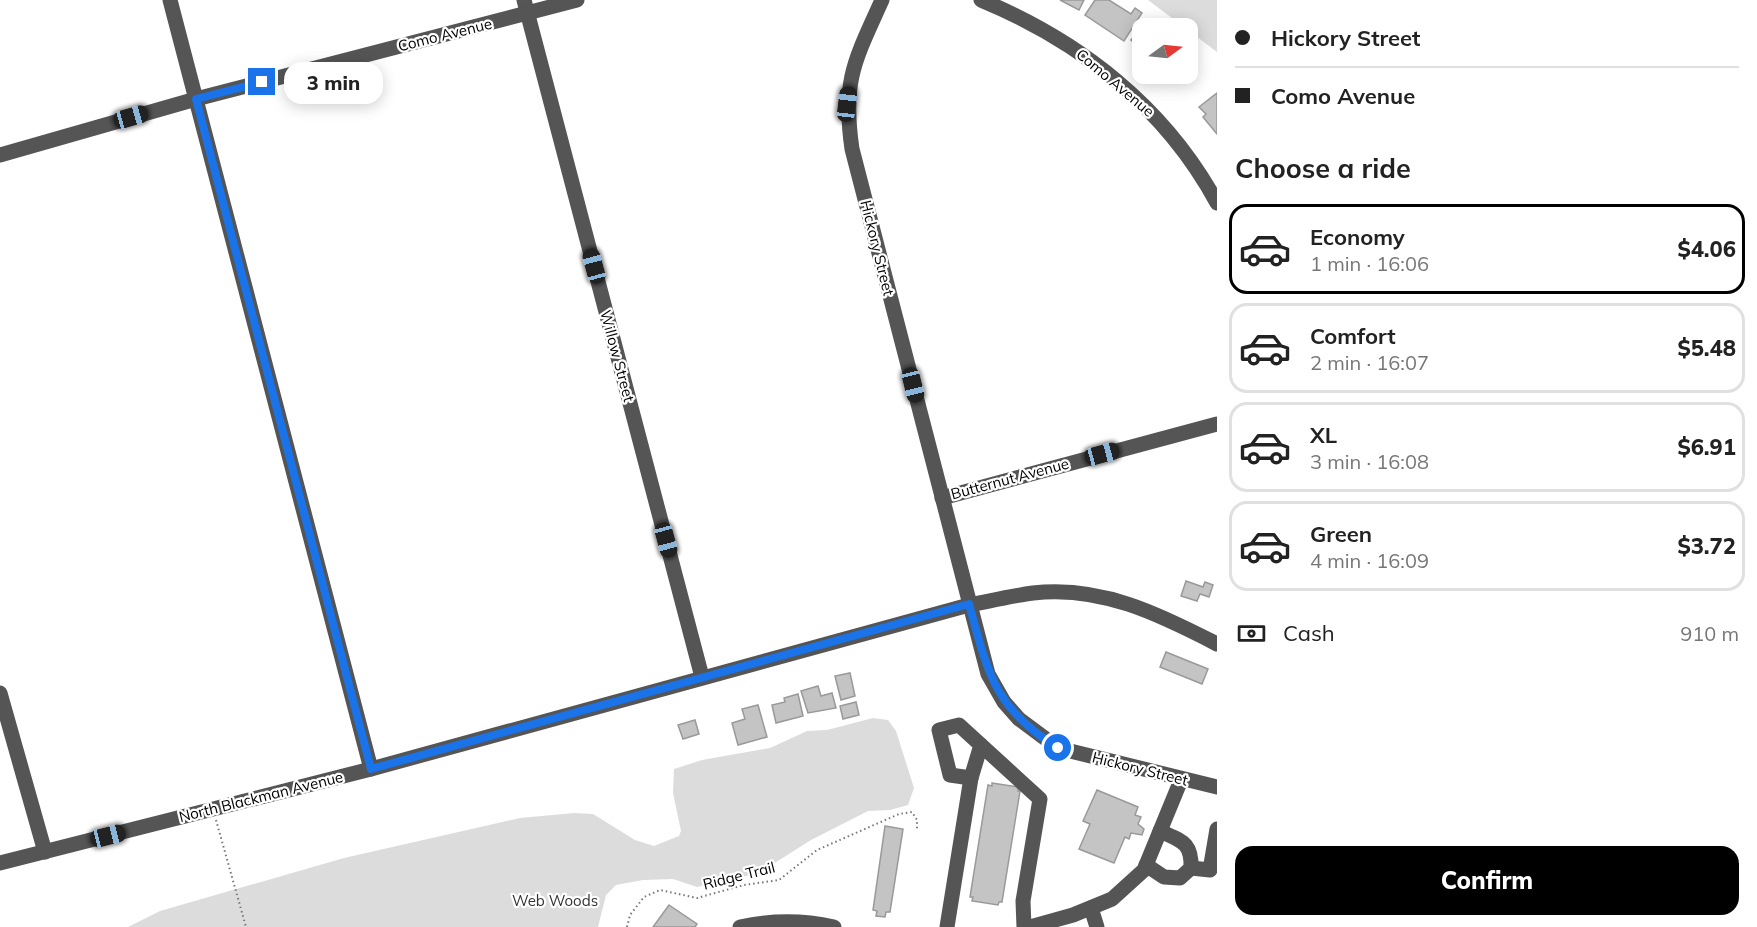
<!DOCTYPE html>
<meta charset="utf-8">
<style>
body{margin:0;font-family:Mulish,sans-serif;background:#f6f6f6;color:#222;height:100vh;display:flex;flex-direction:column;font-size:22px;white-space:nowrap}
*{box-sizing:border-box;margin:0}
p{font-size:20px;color:#767676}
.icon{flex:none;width:33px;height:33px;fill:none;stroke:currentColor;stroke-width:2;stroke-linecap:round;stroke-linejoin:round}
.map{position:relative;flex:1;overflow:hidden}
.panel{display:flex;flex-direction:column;background:#fff;width:540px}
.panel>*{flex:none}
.banner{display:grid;align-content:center;height:132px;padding:0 18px;background:#fff}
.needle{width:39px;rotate:75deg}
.fabs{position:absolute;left:1132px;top:18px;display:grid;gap:12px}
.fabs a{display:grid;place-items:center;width:66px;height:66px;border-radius:12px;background:#fff;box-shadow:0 3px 15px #0003;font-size:30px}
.end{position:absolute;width:27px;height:27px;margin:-14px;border:8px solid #1a73e8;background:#fff;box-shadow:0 0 0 3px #fff}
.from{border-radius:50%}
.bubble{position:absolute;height:42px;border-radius:18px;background:#fff;box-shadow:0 3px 15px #0003;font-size:20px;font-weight:800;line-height:42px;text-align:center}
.car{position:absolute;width:18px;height:36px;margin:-18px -9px;border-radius:8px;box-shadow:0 0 4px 2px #0007;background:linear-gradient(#222 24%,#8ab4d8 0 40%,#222 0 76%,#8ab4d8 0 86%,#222 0)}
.banner b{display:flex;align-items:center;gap:21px;height:57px;font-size:22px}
.banner b+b{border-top:2px solid #e0e0e0}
.banner i{width:15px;height:15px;background:#222}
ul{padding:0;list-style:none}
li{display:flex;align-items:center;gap:18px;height:90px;margin:0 12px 9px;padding:0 6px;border:3px solid #e0e0e0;border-radius:18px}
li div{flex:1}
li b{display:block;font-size:22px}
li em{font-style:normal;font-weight:800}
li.on{border-color:#000}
li>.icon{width:54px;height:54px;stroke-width:1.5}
h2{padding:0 18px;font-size:27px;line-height:72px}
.pay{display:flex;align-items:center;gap:15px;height:66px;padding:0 18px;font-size:22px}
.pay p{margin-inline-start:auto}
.action{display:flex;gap:12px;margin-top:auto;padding:12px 18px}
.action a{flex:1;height:69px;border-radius:18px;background:#000;color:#fff;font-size:24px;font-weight:800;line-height:69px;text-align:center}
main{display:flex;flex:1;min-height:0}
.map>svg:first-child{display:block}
.green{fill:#dcdcdc}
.building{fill:#c4c4c4;stroke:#999;stroke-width:1.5}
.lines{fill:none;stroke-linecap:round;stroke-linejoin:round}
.path{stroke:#777;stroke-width:2;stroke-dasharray:1.5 3;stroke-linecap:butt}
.minor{stroke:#555;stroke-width:15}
.route{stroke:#1a73e8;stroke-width:8}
.labels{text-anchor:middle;stroke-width:4.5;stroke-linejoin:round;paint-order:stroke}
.street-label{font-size:15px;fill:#000;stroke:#fff}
.park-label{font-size:15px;fill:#333;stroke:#fff}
</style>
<main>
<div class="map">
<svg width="1217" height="927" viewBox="0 0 1217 927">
<rect width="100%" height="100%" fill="#fff"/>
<g class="green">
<path d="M1148 0H1217V52Z"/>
<path d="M873 718 888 720 896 731 914 788 908 805 890 810 868 811 811 840 759 873 697 887 673 879 643 880 616 885 606 895 598 927H128L160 911 344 858 520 818 574 813 593 814 635 840 654 846 679 836 681 831 673 793 674 769 702 760 770 748 807 731 827 730Z"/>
</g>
<g class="building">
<path d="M1060 0H1084L1079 10Z"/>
<path d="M1095 0H1109L1131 14 1135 8 1142 13 1124 41 1085 15Z"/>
<path d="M1147 22 1154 28H1143V57L1136 51 1139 48 1131 40Z"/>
<path d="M1217 93V134L1203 117 1206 114 1199 107Z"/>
<path d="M1186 581 1203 587 1205 582 1213 585 1209 597 1200 594 1197 601 1181 596Z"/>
<path d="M1166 652 1208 669 1202 684 1160 667Z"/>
<path d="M850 673 855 696 841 700 835 676Z"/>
<path d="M818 686 821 696 832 693 836 708 808 713 801 691Z"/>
<path d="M798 694 803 716 776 723 772 705 785 702 784 698Z"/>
<path d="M856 702 859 715 843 719 840 706Z"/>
<path d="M758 705 767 737 738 745 732 723 745 719 742 709Z"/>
<path d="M695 720 699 734 683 739 678 725Z"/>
<path d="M992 783 1018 787V791H1020L1002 902H999L998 905 972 901 973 897H970L988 785 992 786Z"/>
<path d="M1097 790 1138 807 1135 815 1141 817 1138 824 1144 829 1142 835 1131 833 1129 839 1125 837 1114 863 1079 849 1090 824 1083 821Z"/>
<path d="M885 826 903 829 890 912H886L885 917 876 916 877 911 873 910Z"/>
<path d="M669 905 697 924 695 927H653Z"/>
</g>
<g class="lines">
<g class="path">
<path d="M216 820 246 927"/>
<path d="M627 927 630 915 644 897 660 890 697 898 744 885 779 880 817 850 899 814 912 812 917 820V830"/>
</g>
<g class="minor">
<path d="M170 0 371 769"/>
<path d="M524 0 702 677"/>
<path d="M882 0C855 60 842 80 852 149L988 674 1004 702 1019 719 1058 748 1217 787"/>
<path d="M981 0C1080 41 1165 107 1217 203"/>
<path d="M0 155 196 99 577 0"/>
<path d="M942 498 1217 424"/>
<path d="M0 693 45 852"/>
<path d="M981 745 971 778 950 775 939 730 959 725 1040 799 1023 901 1024 927"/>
<path d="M0 863 371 769 969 605C990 601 1011 596 1033 593 1100 585 1159 614 1217 644"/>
<path d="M1146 865 1164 877 1180 878 1191 868C1192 842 1181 841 1160 831"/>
<path d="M1191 868 1210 870 1217 829"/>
<path d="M1091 908 1097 927"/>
<path d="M740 927C772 920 802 920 834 927"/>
<path d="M947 927 971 778"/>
<path d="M1030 927 1073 915 1112 899 1144 870 1181 780"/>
</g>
</g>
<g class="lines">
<path class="route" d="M262 82 196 99 371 769 969 604C988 673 994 708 1058 748"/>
</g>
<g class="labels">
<g class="street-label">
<text transform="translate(445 35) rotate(-14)" y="5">Como Avenue</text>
<text transform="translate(1115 83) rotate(40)" y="5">Como Avenue</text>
<text transform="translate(877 248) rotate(76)" y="5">Hickory Street</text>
<text transform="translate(617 356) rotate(75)" y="5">Willow Street</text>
<text transform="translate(1010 479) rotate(-15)" y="5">Butternut Avenue</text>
<text transform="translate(1140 769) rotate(14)" y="5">Hickory Street</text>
<text transform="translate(261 797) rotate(-14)" y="5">North Blackman Avenue</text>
<text transform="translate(739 876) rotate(-14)" y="5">Ridge Trail</text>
</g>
<g class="park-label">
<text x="555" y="906">Web Woods</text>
</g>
</g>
</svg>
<div class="fabs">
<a><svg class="needle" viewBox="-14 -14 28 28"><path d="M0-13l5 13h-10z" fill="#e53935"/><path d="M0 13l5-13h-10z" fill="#767676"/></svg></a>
</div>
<i class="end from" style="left:1058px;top:748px"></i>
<i class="end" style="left:262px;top:82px"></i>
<div class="bubble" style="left:284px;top:62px;width:99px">3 min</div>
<i class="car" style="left:847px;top:104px;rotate:7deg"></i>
<i class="car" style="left:131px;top:117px;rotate:74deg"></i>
<i class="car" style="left:594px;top:266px;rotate:345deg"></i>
<i class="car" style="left:913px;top:385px;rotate:166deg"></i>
<i class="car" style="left:1102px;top:454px;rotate:75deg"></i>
<i class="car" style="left:666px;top:540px;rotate:165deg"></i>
<i class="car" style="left:108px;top:836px;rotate:76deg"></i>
</div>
<section class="panel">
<div class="banner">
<b><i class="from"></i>Hickory Street</b>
<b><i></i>Como Avenue</b>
</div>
<h2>Choose a ride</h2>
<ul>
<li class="on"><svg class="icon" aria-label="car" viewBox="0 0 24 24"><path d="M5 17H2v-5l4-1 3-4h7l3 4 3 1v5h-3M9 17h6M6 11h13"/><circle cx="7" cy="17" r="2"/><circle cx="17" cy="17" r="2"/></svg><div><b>Economy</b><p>1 min · 16:06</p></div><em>$4.06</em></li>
<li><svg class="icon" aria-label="car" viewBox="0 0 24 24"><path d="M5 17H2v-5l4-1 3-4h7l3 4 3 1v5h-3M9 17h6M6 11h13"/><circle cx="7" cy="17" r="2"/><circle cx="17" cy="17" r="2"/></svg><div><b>Comfort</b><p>2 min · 16:07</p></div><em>$5.48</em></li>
<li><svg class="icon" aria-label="car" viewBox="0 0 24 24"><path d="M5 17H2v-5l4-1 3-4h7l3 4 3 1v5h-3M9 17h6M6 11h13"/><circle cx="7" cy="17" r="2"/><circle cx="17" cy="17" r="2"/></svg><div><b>XL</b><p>3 min · 16:08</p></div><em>$6.91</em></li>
<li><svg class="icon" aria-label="car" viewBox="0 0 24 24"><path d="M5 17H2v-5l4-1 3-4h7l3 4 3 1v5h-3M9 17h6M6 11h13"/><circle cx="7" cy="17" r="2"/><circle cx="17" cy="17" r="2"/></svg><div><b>Green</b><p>4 min · 16:09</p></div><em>$3.72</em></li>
</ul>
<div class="pay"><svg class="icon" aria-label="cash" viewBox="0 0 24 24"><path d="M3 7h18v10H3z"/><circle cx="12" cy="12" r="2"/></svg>Cash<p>910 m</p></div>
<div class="action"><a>Confirm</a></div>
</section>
</main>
